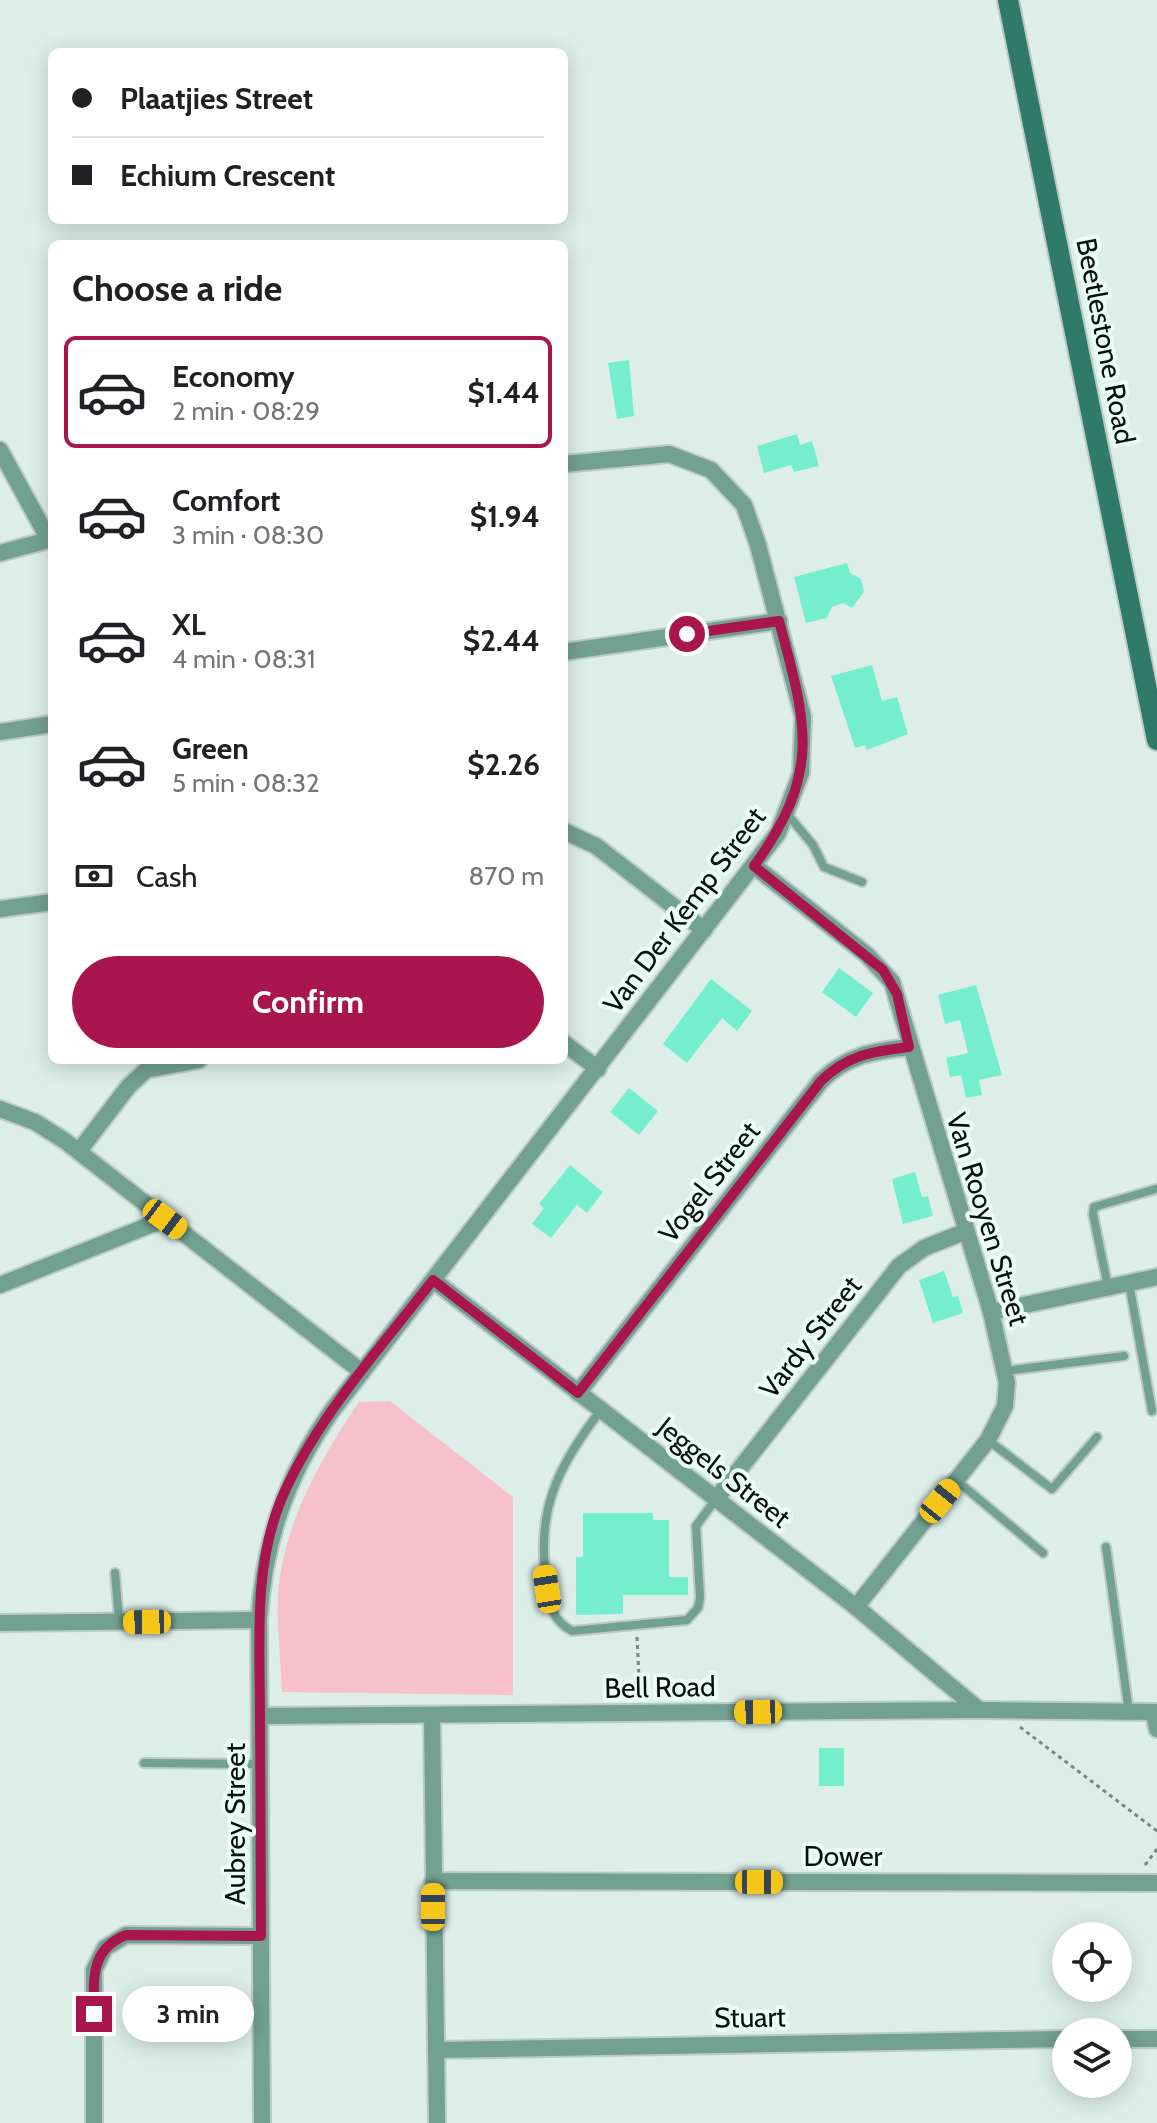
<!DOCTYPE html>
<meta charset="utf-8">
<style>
body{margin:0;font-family:Cabin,sans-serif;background:#f2f2f2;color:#202124;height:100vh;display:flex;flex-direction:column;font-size:30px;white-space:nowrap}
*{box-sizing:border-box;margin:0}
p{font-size:26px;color:#757577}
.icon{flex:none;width:44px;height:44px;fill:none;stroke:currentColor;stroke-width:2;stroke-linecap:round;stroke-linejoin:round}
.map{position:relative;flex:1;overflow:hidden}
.drawer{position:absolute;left:48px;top:240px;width:520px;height:824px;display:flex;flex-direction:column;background:#fff;border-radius:12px;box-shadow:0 4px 20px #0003}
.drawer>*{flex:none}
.banner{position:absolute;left:48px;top:48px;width:520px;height:176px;border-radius:12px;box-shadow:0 4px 20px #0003;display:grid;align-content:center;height:176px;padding:0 24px;background:#fff}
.buttons{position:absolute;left:1052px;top:1922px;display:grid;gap:16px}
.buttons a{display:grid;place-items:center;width:80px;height:80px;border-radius:50%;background:#fff;box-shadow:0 4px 20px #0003;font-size:40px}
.end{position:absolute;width:36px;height:36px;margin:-18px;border:10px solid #a9164d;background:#fff;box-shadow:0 0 0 4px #fff}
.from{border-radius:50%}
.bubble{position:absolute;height:56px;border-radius:28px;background:#fff;box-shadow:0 4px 20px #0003;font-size:26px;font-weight:800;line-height:56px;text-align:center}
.car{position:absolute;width:24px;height:48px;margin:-24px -12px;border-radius:10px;box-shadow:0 0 6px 2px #0007;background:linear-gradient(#f5c518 24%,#345 0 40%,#f5c518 0 76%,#345 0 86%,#f5c518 0)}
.banner b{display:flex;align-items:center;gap:28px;height:76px;font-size:30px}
.banner b+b{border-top:2px solid #e0e0e0}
.banner i{width:20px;height:20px;background:#202124}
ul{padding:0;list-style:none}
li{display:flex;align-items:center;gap:24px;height:112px;margin:0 16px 12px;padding:0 8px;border:4px solid transparent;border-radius:12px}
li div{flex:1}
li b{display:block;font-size:30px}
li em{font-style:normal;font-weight:800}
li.active{border-color:#a9164d}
li>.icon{width:72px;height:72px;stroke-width:1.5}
h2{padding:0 24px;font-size:36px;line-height:96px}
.pay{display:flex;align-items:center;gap:20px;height:88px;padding:0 24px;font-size:30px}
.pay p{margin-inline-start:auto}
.button{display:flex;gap:16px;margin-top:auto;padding:16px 24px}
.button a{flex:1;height:92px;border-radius:48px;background:#a9164d;color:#fff;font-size:32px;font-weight:800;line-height:92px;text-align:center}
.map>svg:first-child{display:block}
.green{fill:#f6c1cb}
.building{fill:#75eece}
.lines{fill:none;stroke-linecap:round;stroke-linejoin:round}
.lane-casing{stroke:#bbcac6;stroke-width:12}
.street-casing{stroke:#bbcac6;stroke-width:20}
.secondary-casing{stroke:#bbcac6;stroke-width:24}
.path{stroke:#7b8784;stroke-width:3;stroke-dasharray:4 4;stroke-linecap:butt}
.lane{stroke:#72a091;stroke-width:8}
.street{stroke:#72a091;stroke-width:16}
.secondary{stroke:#2f7b68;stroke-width:20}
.route{stroke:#a9164d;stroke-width:10}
.labels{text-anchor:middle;stroke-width:8;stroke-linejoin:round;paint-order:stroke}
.street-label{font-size:28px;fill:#090f0d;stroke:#eafcf6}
</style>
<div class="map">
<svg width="1157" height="2123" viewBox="0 0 1157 2123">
<rect width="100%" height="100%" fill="#ddeee9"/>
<path class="green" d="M390 1401 513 1497V1695L282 1692C281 1660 276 1625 278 1593 284 1523 320 1459 359 1402Z"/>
<g class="building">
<path d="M629 360 634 416 617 419 608 363Z"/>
<path d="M797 434 800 445 812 441 819 466 794 472 791 465 764 473 757 446Z"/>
<path d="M847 563 850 573 861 579 864 592 852 608 843 603 832 607 827 618 806 623 794 577Z"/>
<path d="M872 665 882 701 897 697 908 734 867 750 865 745 855 748 831 676Z"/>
<path d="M839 968 873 993 856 1017 822 992Z"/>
<path d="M711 979 752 1011 737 1031 722 1018 687 1063 663 1044Z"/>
<path d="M976 985 1002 1075 979 1080 982 1095 966 1098 961 1075 950 1077 946 1058 968 1053 960 1020 945 1024 938 995Z"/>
<path d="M629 1088 658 1111 639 1135 610 1112Z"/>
<path d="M570 1165 603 1192 587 1213 577 1205 551 1238 532 1224 544 1208 539 1204Z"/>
<path d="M915 1172 922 1197 928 1196 933 1216 903 1224 892 1179Z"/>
<path d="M944 1271 953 1297 958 1296 963 1313 933 1323 919 1280Z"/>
<path d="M583 1513H653V1520H669V1577H688V1595H623V1614L576 1615V1557H583Z"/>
<rect x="819" y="1748" width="25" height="38"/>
</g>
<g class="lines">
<g class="lane-casing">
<g id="lane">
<path d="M788 815 813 845 824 867 862 882"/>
<path d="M1129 1283 1152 1411"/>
<path d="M1108 1287 1093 1214 1094 1207 1156 1189"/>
<path d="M1005 1371 1124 1356"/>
<path d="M601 1410C557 1467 535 1512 547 1585 550 1606 552 1620 572 1631L687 1620 698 1608 700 1598 696 1526 716 1499"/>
<path d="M988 1440 1052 1489 1097 1437"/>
<path d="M956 1480 1043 1553"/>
<path d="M1106 1547 1129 1712"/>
<path d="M115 1573 119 1621"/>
<path d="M144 1763 260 1764"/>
</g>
</g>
<g class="street-casing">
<g id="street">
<path d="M0 450 49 540"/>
<path d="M0 553 52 539"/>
<path d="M564 652 779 621"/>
<path d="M0 732 52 724"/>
<path d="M564 831 596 846 704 930"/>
<path d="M754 866 867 955 892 982 991 1312 1007 1383 1005 1406 988 1440 856 1607"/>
<path d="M0 909 52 902"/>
<path d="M564 1043 598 1069"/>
<path d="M0 1109 35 1122 65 1141 362 1372"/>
<path d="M79 1151 128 1087 146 1070 199 1060"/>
<path d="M433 1280 856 1607 979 1710"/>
<path d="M0 1285 165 1219"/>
<path d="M991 1312 1157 1277"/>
<path d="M578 1393 821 1081C847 1055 874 1051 909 1047"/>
<path d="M716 1499 899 1266 924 1248 964 1232"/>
<path d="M0 1623 259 1620"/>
<path d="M1154 1712 1157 1729"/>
<path d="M432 1715 437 2123"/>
<path d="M260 1716 979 1710 1157 1712"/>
<path d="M433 1881 1157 1883"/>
<path d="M1118 2039H1157"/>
<path d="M436 2050 1066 2039"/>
<path d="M94 2123V1970L105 1948 126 1935 261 1936"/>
<path d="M262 2123 259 1620C264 1542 286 1477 331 1412L778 833 801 773 803 717 758 545 744 505 711 470 669 454 564 464"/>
</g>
</g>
<g class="secondary-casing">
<path id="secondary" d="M1008 0 1157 740"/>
</g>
<g class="path">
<path d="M637 1637 640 1698"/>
<path d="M1020 1727 1157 1831"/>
<path d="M1145 1865 1157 1849"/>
</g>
<use href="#lane" class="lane"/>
<use href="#street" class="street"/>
<use href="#secondary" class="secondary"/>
</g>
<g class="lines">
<path class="route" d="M94 2014C94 1980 89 1950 126 1935L261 1936C260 1863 261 1790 260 1717 260 1644 253 1569 281 1500 316 1418 379 1350 433 1280L578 1393 821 1081C847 1055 874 1051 909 1047L897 994 883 970 754 866C822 772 807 725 779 621L687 634"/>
</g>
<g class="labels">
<g class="street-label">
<text transform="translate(1106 341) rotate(79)" y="10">Beetlestone Road</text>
<text transform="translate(684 910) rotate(-53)" y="10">Van Der Kemp Street</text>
<text transform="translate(709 1182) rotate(-52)" y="10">Vogel Street</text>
<text transform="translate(988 1219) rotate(73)" y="10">Van Rooyen Street</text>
<text transform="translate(810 1337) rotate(-52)" y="10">Vardy Street</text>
<text transform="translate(724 1472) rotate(38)" y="10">Jeggels Street</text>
<text transform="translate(660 1687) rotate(-1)" y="10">Bell Road</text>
<text transform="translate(235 1824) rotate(-90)" y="10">Aubrey Street</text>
<text x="843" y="1866">Dower</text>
<text transform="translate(750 2017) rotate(-1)" y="10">Stuart</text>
</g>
</g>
</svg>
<div class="buttons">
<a><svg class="icon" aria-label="locate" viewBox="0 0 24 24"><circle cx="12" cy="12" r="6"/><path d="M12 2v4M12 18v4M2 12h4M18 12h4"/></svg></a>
<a><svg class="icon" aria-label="layers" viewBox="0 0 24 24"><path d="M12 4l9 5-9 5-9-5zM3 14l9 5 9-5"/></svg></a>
</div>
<i class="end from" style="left:687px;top:634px"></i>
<i class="end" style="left:94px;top:2014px"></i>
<div class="bubble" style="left:122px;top:1986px;width:132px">3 min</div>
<i class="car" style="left:165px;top:1219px;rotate:127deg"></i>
<i class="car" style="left:940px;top:1501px;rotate:39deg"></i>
<i class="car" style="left:547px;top:1589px;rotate:351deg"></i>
<i class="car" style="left:147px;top:1622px;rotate:269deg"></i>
<i class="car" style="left:758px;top:1712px;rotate:269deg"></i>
<i class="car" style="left:759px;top:1882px;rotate:90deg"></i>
<i class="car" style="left:433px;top:1907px;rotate:0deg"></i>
<div class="banner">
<b><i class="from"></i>Plaatjies Street</b>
<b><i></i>Echium Crescent</b>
</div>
<section class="drawer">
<h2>Choose a ride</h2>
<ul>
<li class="active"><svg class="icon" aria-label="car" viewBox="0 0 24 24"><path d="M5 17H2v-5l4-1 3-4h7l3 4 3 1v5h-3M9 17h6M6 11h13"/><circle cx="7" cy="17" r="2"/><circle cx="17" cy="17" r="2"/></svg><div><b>Economy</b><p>2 min · 08:29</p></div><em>$1.44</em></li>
<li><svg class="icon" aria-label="car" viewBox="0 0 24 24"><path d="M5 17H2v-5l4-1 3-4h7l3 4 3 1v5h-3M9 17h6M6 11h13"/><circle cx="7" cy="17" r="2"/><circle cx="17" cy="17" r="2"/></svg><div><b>Comfort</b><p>3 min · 08:30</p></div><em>$1.94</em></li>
<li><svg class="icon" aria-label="car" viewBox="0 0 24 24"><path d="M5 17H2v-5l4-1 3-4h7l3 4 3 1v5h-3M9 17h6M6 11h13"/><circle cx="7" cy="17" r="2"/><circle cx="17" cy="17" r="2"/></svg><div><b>XL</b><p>4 min · 08:31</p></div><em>$2.44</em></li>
<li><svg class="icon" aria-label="car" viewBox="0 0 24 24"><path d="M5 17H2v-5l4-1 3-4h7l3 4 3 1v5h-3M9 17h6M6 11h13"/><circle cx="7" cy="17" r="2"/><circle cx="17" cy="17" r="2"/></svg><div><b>Green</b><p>5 min · 08:32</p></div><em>$2.26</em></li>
</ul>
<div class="pay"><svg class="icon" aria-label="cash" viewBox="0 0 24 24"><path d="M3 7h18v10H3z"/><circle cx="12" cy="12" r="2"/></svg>Cash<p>870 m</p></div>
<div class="button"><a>Confirm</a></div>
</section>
</div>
